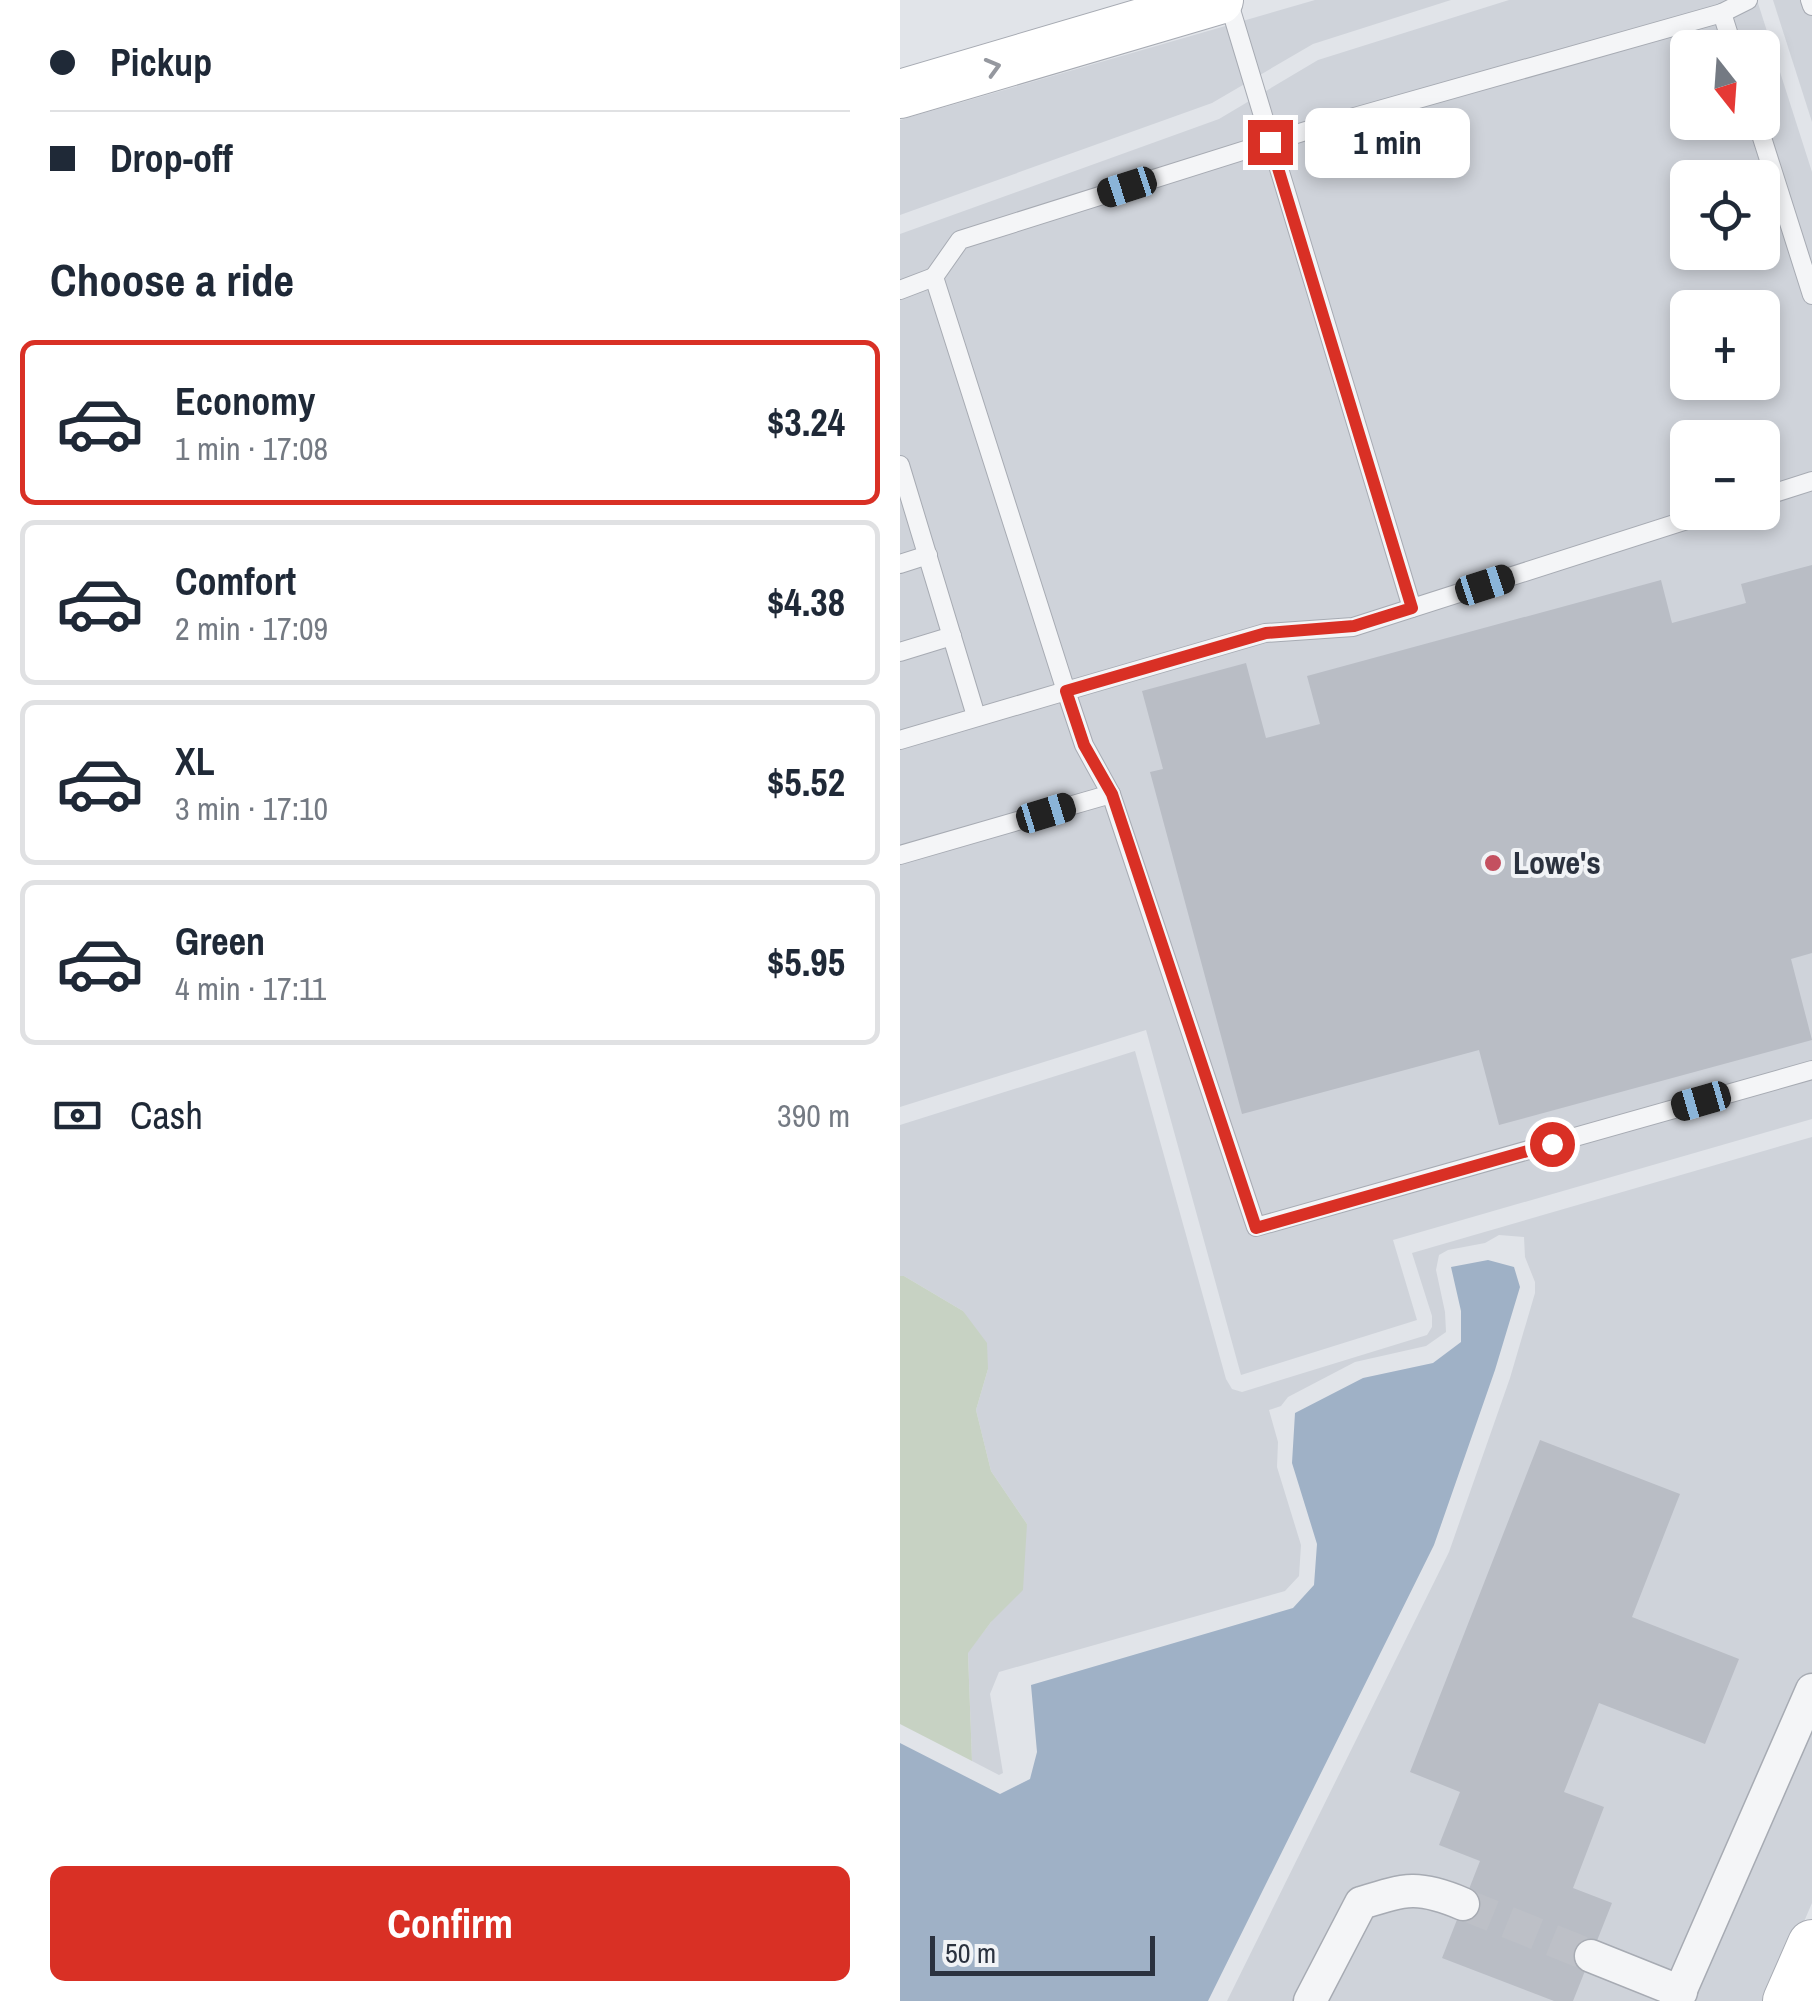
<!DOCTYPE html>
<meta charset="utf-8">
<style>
body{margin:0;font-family:"Archivo Narrow",sans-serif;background:#f6f6f7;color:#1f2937;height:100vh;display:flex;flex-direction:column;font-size:38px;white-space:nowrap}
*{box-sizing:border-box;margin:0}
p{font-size:32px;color:#747a83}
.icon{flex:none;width:55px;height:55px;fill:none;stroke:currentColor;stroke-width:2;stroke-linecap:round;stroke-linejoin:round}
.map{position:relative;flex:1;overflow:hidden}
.drawer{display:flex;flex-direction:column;background:#fff;width:900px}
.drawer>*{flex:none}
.banner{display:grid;align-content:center;height:220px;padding:0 50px;background:#fff}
.needle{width:65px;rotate:163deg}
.fabs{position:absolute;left:770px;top:30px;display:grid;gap:20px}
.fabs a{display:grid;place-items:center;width:110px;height:110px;border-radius:15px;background:#fff;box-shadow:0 5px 15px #0003;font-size:50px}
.scale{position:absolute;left:30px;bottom:25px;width:225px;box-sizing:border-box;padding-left:10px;border:5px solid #2b323f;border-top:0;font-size:28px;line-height:35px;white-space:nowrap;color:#2b323f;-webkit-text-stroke:8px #f1f3f6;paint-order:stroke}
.end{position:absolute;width:45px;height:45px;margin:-22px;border:12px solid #d93025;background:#fff;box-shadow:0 0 0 5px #fff}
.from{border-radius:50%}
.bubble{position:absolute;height:70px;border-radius:15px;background:#fff;box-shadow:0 5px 15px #0003;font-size:32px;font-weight:700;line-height:70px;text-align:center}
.car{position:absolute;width:30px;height:60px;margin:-30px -15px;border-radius:12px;box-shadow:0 0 8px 2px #0007;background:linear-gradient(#222 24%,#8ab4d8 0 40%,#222 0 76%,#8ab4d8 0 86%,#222 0)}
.banner b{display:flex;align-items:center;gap:35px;height:95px;font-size:38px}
.banner b+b{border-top:2px solid #e0e1e3}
.banner i{width:25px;height:25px;background:#1f2937}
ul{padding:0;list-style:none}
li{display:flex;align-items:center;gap:30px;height:165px;margin:0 20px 15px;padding:0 30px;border:5px solid #e0e1e3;border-radius:15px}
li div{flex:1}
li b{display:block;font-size:38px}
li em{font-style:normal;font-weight:700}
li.on{border-color:#d93025}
li>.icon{width:90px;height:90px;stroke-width:1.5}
h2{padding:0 50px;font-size:45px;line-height:120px}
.pay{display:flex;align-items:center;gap:25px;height:110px;padding:0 50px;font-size:38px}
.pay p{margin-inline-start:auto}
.cta{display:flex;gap:20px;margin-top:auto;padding:20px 50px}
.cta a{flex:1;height:115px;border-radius:15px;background:#d93025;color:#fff;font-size:40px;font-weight:700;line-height:115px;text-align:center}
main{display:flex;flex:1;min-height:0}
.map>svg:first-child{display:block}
.built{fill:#cfd3da;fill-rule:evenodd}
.green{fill:#c7d2c3}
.water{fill:#9fb1c6}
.building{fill:#b9bdc5}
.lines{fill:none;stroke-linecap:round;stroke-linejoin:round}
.street-tunnel{stroke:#bdc0c7;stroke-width:32;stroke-dasharray:32 16;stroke-linecap:butt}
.lane-casing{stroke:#a7abb3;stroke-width:20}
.street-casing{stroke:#a7abb3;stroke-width:35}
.secondary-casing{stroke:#a7abb3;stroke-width:50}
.lane{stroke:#f4f5f7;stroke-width:18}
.street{stroke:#f4f5f7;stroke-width:32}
.secondary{stroke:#fff;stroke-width:48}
.oneway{stroke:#95989f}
.route{stroke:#d93025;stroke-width:12}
.poi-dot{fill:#c45060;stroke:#f1f3f6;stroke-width:4}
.labels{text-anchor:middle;stroke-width:8;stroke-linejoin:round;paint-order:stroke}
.poi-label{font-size:32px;font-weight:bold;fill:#2b323f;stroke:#f1f3f6;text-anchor:start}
</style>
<main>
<section class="drawer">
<div class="banner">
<b><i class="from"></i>Pickup</b>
<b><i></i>Drop-off</b>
</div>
<h2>Choose a ride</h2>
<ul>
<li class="on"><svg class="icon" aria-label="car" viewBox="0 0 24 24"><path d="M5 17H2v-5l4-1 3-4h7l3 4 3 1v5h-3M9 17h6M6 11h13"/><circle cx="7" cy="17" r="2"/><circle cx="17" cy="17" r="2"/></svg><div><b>Economy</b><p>1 min · 17:08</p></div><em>$3.24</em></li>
<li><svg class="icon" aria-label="car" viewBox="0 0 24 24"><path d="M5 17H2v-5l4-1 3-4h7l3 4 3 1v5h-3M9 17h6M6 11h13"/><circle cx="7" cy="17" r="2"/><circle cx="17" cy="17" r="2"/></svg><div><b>Comfort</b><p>2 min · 17:09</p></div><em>$4.38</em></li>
<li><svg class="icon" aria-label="car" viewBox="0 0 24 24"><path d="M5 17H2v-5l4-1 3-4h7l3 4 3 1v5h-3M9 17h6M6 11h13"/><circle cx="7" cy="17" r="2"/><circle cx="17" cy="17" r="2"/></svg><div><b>XL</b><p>3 min · 17:10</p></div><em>$5.52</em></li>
<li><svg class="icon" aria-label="car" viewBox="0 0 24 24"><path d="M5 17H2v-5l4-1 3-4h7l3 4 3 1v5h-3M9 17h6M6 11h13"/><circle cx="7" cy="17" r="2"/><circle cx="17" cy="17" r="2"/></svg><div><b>Green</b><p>4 min · 17:11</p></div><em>$5.95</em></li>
</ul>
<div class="pay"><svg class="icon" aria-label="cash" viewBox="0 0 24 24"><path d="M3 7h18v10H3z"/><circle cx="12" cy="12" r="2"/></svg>Cash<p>390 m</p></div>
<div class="cta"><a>Confirm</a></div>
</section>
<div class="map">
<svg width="912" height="2001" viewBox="0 0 912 2001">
<rect width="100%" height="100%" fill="#e1e4e9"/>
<g class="built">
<path d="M415 0H551L413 44 312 103 0 215V120Z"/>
<path d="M609 0H857L912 172V1119L493 1240 517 1320 341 1375 246 1030 0 1107V234L319 119 418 60ZM788 48H862V122H788ZM788 178H862V252H788ZM788 308H862V382H788ZM788 438H862V512H788Z"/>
<path d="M873 0H912V122Z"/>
<path d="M235 1051 326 1379 332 1389 342 1392 527 1335 532 1327V1316L512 1253 912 1137V1903L870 2001H327L549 1552 610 1378 635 1293V1282L625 1257 624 1237 599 1235 585 1243 548 1250 539 1255 536 1270 545 1312 546 1332 526 1346 455 1362 388 1397 381 1406 369 1410 378 1442 377 1467 401 1545 399 1576 385 1591 99 1672 90 1694 103 1773 99 1775 72 1761 68 1652 91 1622 127 1524 91 1471 76 1410 88 1369 63 1311 4 1276H0V1125Z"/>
</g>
<path class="green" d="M0 1276H4L63 1311 87 1343 88 1369 76 1410 91 1471 127 1524 123 1590 91 1622 68 1653 72 1761 0 1724Z"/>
<path class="water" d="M588 1260 614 1267 620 1287 595 1370 534 1545 308 2001H0V1743L100 1794 130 1779 137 1752 131 1685 393 1608 414 1585 417 1544 392 1463 395 1413 463 1378 533 1363 561 1342V1311L551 1267Z"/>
<g class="building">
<path d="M912 565V953L891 959 912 1040 599 1125 579 1050 342 1114 250 772 263 769 242 691 346 663 366 738 420 724 407 676 761 580 772 623 846 603 841 584Z"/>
<path d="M640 1440 780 1494 732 1617 839 1659 805 1744 699 1703 664 1792 704 1807 673 1888 712 1903 673 2001H654L542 1958 580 1861 539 1845 560 1792 510 1772Z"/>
</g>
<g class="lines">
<path class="street-tunnel" d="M563 1904 691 1956"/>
<g class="lane-casing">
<g id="lane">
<path d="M328 0 512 608"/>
<path d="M910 0 912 6"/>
<path d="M822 13 848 0"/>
<path d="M857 122 912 295"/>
<path d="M0 290 34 277"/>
<path d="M0 465 76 716"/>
<path d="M862 497 912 481"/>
<path d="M812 512 453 627 365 633 166 691 34 277 60 240 412 129 822 13 833 48"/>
<path d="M0 564 28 555"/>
<path d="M0 652 52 636"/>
<path d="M0 740 166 691 184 745 211 794 356 1227 912 1070"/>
<path d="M0 855 211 794"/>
</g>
</g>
<g class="street-casing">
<g id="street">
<path d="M691 1956 781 1992"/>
<path d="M410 2001 461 1903C506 1889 518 1885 563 1904"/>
<path d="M776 2001 912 1690"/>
</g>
</g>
<g class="secondary-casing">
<g id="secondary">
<path d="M0 94 319 0"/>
<path d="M887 2001 912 1944"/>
</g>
</g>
<use href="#lane" class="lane"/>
<use href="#street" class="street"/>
<use href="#secondary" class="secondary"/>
</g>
<defs><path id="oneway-chevron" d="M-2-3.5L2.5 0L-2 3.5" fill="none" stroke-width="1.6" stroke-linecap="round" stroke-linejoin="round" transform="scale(2.5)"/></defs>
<use class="oneway" href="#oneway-chevron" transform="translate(93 67) rotate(-16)"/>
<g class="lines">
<path class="route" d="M370 142 512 608 454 626 366 633 166 691 184 745 212 794 356 1228 652 1144"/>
</g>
<circle class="poi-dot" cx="593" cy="863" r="10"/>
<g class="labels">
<g class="poi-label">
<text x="613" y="874">Lowe's</text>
</g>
</g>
</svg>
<div class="fabs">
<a><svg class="needle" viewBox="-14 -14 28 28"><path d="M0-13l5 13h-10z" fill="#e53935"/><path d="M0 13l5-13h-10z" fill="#747a83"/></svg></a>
<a><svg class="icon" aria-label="locate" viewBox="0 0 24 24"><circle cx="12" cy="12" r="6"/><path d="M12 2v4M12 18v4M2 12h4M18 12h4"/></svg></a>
<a>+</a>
<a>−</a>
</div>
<div class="scale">50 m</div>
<i class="end from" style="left:652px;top:1144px"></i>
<i class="end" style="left:370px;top:142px"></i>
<div class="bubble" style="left:405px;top:108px;width:165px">1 min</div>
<i class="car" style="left:227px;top:187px;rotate:252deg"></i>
<i class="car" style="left:585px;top:585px;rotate:72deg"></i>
<i class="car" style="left:146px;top:813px;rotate:73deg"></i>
<i class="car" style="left:801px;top:1101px;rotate:254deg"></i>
</div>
</main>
